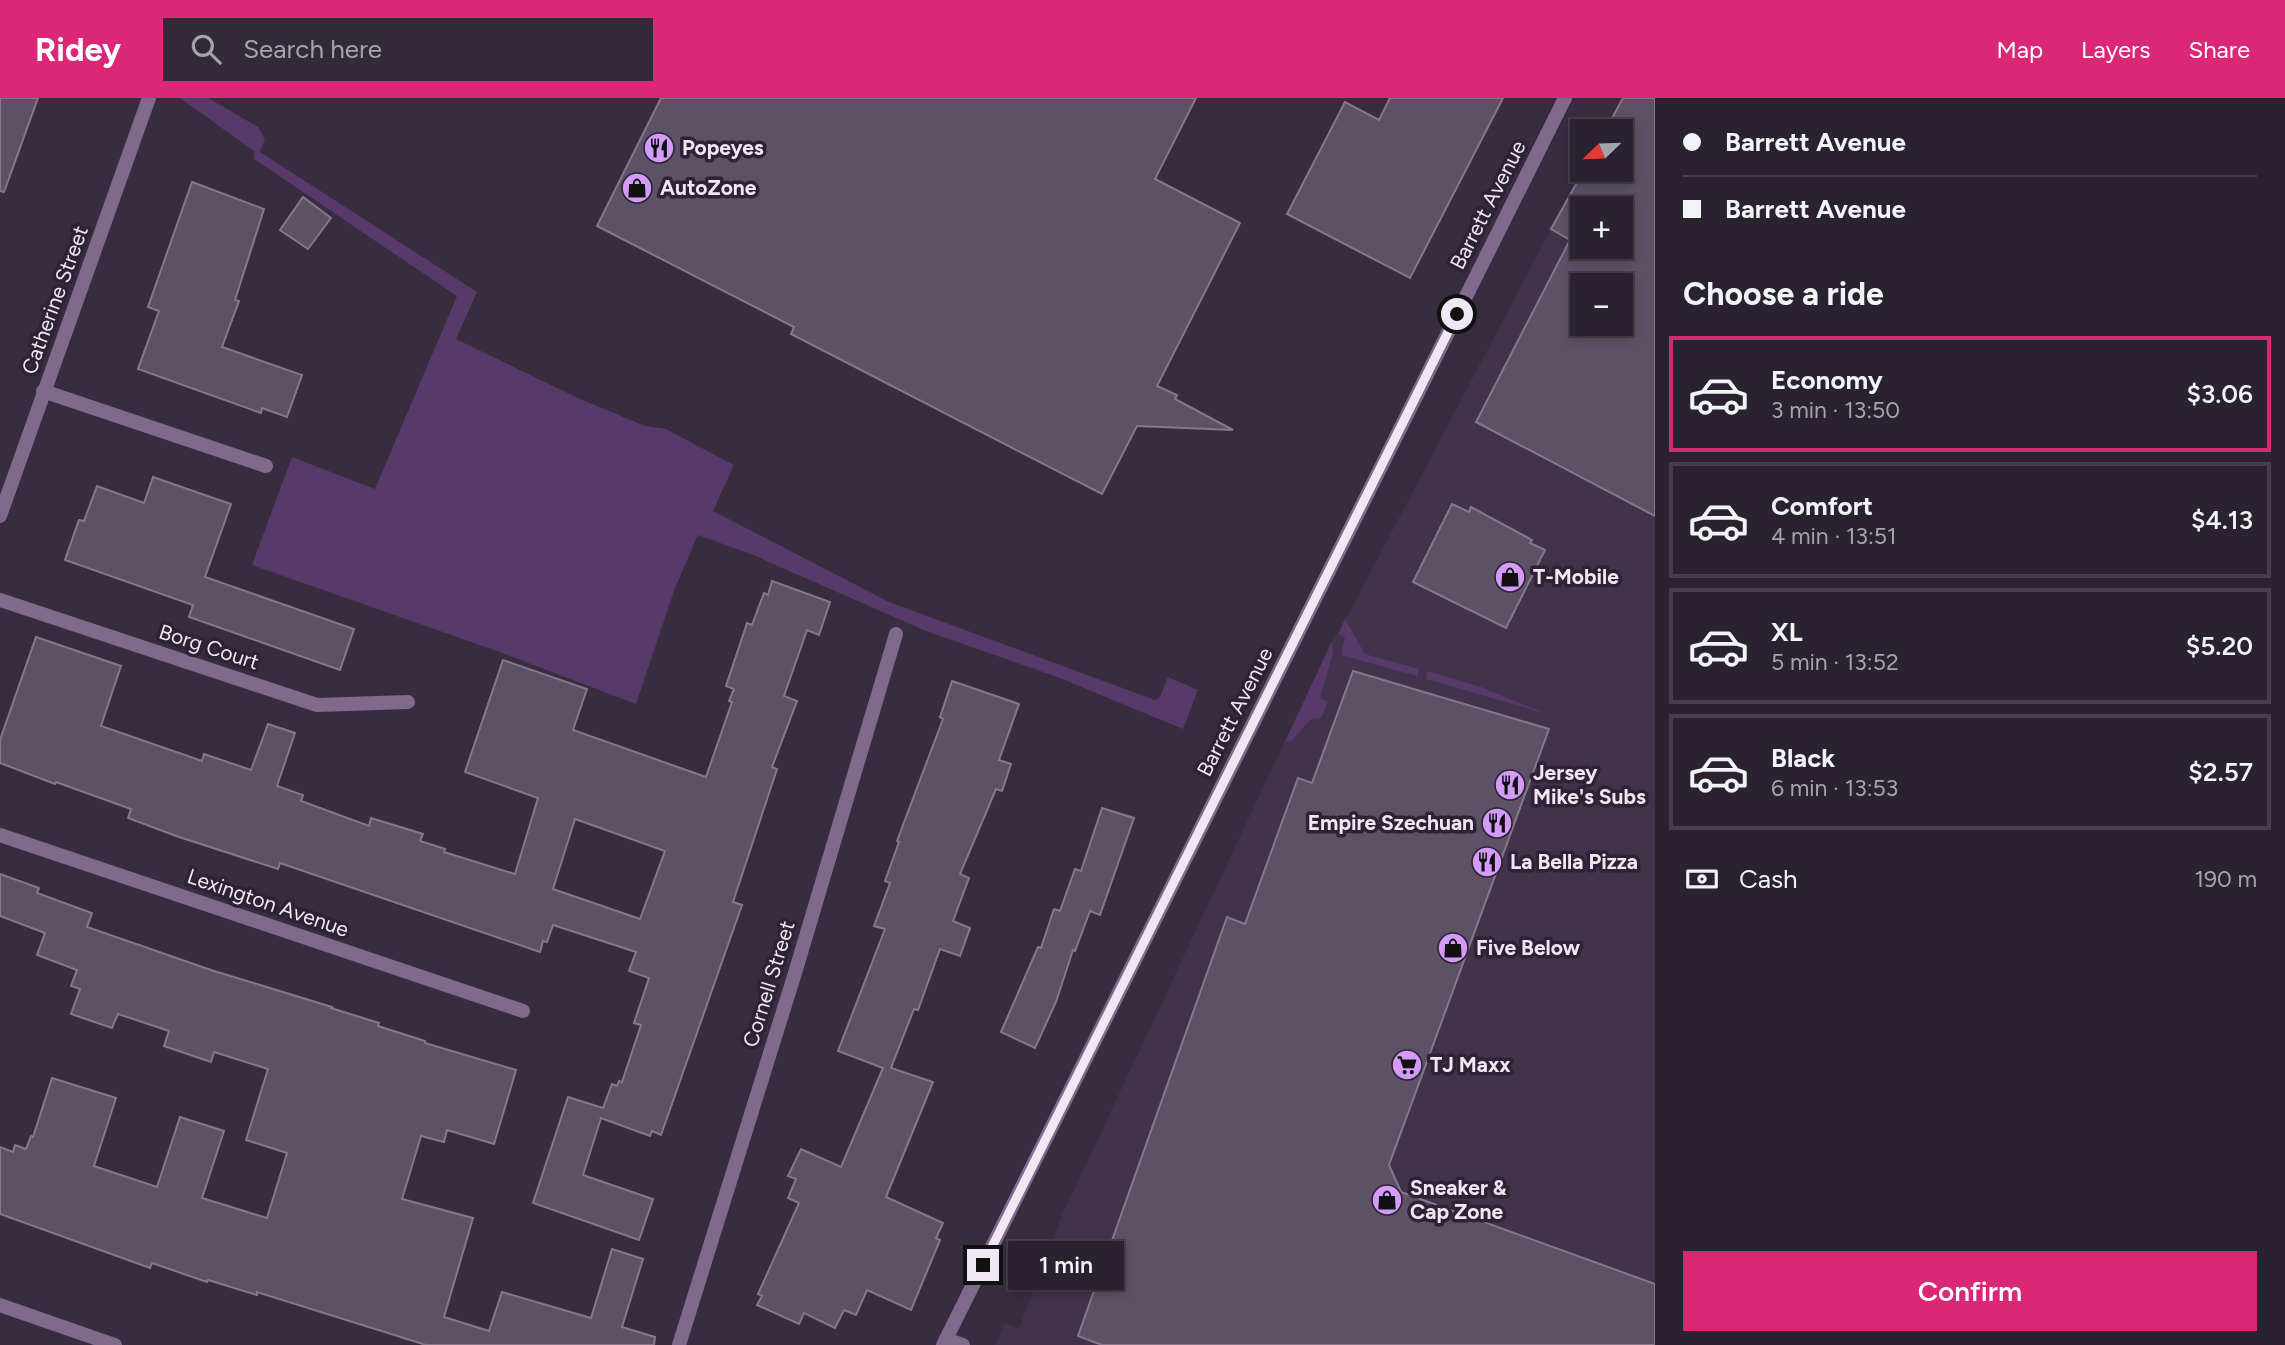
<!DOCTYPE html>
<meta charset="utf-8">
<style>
body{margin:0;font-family:Figtree,sans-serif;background:#322a37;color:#f1f3f6;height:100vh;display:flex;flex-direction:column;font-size:26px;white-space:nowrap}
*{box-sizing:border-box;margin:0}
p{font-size:23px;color:#a5a4aa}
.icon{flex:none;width:38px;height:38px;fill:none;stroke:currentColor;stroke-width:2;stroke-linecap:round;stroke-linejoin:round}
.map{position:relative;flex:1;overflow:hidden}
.sheet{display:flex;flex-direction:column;background:#2a222f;width:630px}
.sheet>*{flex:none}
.banner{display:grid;align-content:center;height:154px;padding:0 28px;background:#2a222f}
.needle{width:46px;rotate:247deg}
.controls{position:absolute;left:1570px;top:21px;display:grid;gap:14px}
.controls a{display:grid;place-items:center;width:63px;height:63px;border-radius:0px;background:#2a222f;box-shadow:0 4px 10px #0003,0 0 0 2px #463f4b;font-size:35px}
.end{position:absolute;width:32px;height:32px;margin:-16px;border:9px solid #efe8f4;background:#111;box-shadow:0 0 0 4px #111}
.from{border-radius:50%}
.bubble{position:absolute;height:49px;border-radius:0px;background:#2a222f;box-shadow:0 4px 10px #0003,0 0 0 2px #463f4b;font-size:23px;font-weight:600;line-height:49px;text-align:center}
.banner b{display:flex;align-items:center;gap:24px;height:66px;font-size:26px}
.banner b+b{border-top:2px solid #463f4b}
.banner i{width:18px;height:18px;background:#f1f3f6}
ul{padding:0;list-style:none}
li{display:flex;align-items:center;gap:21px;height:116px;margin:0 14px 10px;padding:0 14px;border:4px solid #463f4b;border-radius:0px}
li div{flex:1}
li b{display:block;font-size:26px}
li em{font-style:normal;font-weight:600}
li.active{border-color:#db2777}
li>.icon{width:63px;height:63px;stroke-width:1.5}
h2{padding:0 28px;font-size:32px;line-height:84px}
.pay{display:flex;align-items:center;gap:18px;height:77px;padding:0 28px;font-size:26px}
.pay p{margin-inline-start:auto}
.cta{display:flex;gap:14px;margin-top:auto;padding:14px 28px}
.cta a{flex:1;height:80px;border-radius:0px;background:#db2777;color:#fff;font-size:28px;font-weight:600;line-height:80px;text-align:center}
header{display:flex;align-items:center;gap:42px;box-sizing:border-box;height:98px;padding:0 35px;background:#db2777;color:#fff}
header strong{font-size:33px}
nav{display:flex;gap:38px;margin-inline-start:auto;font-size:24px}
.search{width:490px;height:63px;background:#322a37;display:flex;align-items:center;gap:18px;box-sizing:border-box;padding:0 24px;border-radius:0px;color:#a5a4aa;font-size:26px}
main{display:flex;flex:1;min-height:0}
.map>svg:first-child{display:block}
.built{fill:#41334b;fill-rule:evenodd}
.green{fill:#57396a}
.building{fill:#5d5165;stroke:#85788d;stroke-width:2;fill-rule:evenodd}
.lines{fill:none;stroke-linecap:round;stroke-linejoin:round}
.service{stroke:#7f6a8d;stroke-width:14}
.minor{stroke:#7f6a8d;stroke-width:14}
.route{stroke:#efe8f4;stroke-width:9}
.labels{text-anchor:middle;stroke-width:7;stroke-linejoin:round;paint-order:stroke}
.poi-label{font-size:21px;font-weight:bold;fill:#efe8f4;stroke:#2d2334;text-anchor:start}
.street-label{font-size:21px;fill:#efe8f4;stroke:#2d2334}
</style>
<header>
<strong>Ridey</strong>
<div class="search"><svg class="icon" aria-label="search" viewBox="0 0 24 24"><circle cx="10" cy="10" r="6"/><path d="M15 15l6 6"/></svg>Search here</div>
<nav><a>Map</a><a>Layers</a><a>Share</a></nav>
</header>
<main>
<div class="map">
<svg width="1655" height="1247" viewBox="0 0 1655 1247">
<rect width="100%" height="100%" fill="#382d3f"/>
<path class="built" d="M1551 131 1655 189V1247H995L1005 1225 1019 1230 1063 1115 1332 543 1338 536ZM1582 187H1620V226H1582Z"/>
<g class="green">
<path d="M180 0H208L258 29 265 41 260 54 477 194 456 241 580 301 645 328 666 331 734 367 713 413 889 504 1155 602 1160 599 1168 579 1198 592 1183 631 1060 580 926 533 753 457 698 437 675 490 636 606 494 552 252 467 292 359 375 391 457 198 254 61V53Z"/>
<path d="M1345 521 1365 556 1419 571 1417 578 1341 557 1345 539 1338 536Z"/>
<path d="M1332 543 1333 555 1320 600 1328 604 1321 620H1314L1307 625 1292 643 1285 644Z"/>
<path d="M1428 573 1481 589 1547 616 1426 581Z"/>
</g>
<g class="building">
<path d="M0 0H38L4 94 0 93Z"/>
<path d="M661 0H1196L1155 81 1240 125 1157 288 1177 297 1175 301 1233 332 1137 328 1102 396 791 236 794 229 597 128Z"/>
<path d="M1390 0H1503L1410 180 1287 116 1345 4 1379 22Z"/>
<path d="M1623 0H1655V418L1476 324 1570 142 1551 131 1584 72H1620V33H1605ZM1582 110H1620V149H1582ZM1582 187H1620V226H1582Z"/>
<path d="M192 84 264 111 235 202 239 203 222 249 302 277 287 319 262 310 261 315 138 271 159 213 148 209Z"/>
<path d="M303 99 331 120 308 151 280 132Z"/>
<path d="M153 379 231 406 205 479 354 531 340 572 189 519 193 507 65 462 79 422 84 423 97 388 144 405Z"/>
<path d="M1452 406 1469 414 1471 409 1532 442 1530 445 1545 452 1506 530 1413 484Z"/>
<path d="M772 483 830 504 819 537 807 532 784 598 797 603 772 669 777 671 733 804 742 807 661 1037 652 1033 650 1038 601 1020 583 1077 653 1101 639 1142 533 1105 568 999 603 1010 612 986 617 988 619 983 622 984 641 927 634 925 649 880 629 873 636 854 553 827 547 844 543 843 540 854 280 765 278 771 176 738 128 720 131 711 56 684 55 686 0 665V642L36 539 121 568 101 628 202 663 204 656 251 672 268 626 295 635 277 688 303 697 301 703 369 728 371 720 423 736 420 743 445 751 444 754 515 776 538 700 465 674 503 562 587 591 573 632 706 679 732 604 729 603 734 591 726 588 747 525 752 527 764 495 768 497ZM575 721 665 753 640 821 553 791Z"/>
<path d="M1353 573 1549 631 1389 1067 1401 1094 1655 1186V1247H1102L1078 1238 1227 819 1245 826 1298 680 1312 685Z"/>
<path d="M952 583 1019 606 999 662 1011 666 1002 693 996 691 960 776 969 780 953 823 970 830 960 858 940 851 918 912 914 911 891 970 933 984 886 1099 943 1125 936 1140 940 1142 911 1212 867 1192 856 1217 844 1212 835 1230 804 1215 799 1226 757 1207 762 1198 758 1196 799 1105 788 1100 796 1081 788 1078 801 1051 841 1069 883 970 838 953 885 831 874 828 890 785 885 783 899 744 897 743 943 621 940 619Z"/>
<path d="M1102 710 1134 720 1100 817 1090 813 1075 853 1073 852 1056 904 1035 950 1001 934 1038 849 1041 850 1054 811 1060 813 1075 771 1081 773Z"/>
<path d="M0 776 39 790 37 795 92 815 87 829 211 872 332 909 331 910 379 925 378 928 425 943V945L516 972 494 1046 447 1032 444 1044 421 1038 402 1101 473 1120 444 1219 489 1233 502 1194 591 1220 612 1151 643 1161 622 1229 655 1239 654 1247H426L257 1194V1197L208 1182 207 1184 152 1165 150 1170 0 1116V1049L13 1054 15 1047 26 1051 31 1038 33 1039 52 980 116 1000 94 1068 157 1089 180 1019 224 1033 202 1100 267 1120 287 1055 246 1042 268 971 214 954 211 964 164 948 169 933 118 916 112 930 71 916 80 891 71 888 77 872 37 857 45 835 0 818Z"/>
</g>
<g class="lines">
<g class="service">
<path d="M43 293 266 368"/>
<path d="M946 1241 963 1247"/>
</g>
<g class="minor">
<path d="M0 418 149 0"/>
<path d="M0 502 317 607 408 604"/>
<path d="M0 737 523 913"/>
<path d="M0 1207 115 1247"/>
<path d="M679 1247 795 875 896 536"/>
<path d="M943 1247 1565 0"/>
</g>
</g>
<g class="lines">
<path class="route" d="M983 1167 1457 216"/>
</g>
<defs>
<g id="restaurant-disc" transform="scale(1.575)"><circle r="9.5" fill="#d59bfa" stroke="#2d2334"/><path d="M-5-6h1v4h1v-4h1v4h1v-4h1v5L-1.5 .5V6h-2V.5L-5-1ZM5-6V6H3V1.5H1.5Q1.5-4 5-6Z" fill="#111"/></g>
<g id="shop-disc" transform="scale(1.575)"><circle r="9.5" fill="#d59bfa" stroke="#2d2334"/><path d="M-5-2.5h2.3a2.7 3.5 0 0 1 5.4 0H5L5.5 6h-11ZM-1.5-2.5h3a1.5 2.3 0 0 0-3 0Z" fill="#111"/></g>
<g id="supermarket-disc" transform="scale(1.575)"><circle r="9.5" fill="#d59bfa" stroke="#2d2334"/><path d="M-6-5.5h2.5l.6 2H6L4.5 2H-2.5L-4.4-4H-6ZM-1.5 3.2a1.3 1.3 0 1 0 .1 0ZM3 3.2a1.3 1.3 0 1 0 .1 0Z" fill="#111"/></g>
</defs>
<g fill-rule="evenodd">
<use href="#restaurant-disc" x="659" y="50"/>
<use href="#shop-disc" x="637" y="90"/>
<use href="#shop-disc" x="1510" y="479"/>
<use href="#restaurant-disc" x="1510" y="687"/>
<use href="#restaurant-disc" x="1497" y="725"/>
<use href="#restaurant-disc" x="1487" y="764"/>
<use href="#shop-disc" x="1453" y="850"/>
<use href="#supermarket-disc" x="1407" y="967"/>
<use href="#shop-disc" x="1387" y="1102"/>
</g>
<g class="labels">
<g class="poi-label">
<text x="682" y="57">Popeyes</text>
<text x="660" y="97">AutoZone</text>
<text x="1533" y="486">T-Mobile</text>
<text x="1533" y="682">Jersey<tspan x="1533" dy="24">Mike's Subs</tspan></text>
<text x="1474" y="732" text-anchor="end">Empire Szechuan</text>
<text x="1510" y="771">La Bella Pizza</text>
<text x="1476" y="857">Five Below</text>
<text x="1430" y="974">TJ Maxx</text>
<text x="1410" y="1097">Sneaker &amp;<tspan x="1410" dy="24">Cap Zone</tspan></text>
</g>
<g class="street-label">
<text transform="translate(1488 107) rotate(-63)" y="7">Barrett Avenue</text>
<text transform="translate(55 202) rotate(-70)" y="7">Catherine Street</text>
<text transform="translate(209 549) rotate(18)" y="7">Borg Court</text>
<text transform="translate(1235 614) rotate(-63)" y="7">Barrett Avenue</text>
<text transform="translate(268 805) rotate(19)" y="7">Lexington Avenue</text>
<text transform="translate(769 886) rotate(-73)" y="7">Cornell Street</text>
</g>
</g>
</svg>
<div class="controls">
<a><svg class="needle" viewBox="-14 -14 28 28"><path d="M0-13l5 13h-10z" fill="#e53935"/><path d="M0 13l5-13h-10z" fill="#a5a4aa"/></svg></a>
<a>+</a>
<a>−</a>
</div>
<i class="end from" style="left:1457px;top:216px"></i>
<i class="end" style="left:983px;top:1167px"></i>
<div class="bubble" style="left:1008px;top:1143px;width:116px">1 min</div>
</div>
<section class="sheet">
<div class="banner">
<b><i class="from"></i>Barrett Avenue</b>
<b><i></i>Barrett Avenue</b>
</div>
<h2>Choose a ride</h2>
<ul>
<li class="active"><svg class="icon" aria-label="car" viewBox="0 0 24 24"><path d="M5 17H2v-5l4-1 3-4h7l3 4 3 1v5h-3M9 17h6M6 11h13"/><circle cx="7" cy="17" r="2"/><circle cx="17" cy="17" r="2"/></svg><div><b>Economy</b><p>3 min · 13:50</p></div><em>$3.06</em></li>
<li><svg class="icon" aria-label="car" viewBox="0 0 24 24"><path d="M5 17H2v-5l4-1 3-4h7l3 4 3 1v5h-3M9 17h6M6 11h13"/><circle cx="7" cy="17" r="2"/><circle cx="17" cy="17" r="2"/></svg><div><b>Comfort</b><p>4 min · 13:51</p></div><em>$4.13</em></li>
<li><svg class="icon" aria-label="car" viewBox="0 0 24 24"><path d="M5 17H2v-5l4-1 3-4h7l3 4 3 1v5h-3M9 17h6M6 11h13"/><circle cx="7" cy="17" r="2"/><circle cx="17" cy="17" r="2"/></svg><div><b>XL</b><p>5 min · 13:52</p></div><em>$5.20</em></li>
<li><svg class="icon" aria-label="car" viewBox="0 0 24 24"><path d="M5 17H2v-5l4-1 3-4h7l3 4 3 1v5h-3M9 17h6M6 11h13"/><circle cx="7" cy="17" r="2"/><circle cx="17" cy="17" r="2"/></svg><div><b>Black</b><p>6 min · 13:53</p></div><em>$2.57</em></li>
</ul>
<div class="pay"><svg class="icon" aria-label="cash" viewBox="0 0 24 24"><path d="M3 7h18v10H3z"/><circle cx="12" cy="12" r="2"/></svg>Cash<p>190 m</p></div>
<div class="cta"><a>Confirm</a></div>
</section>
</main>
